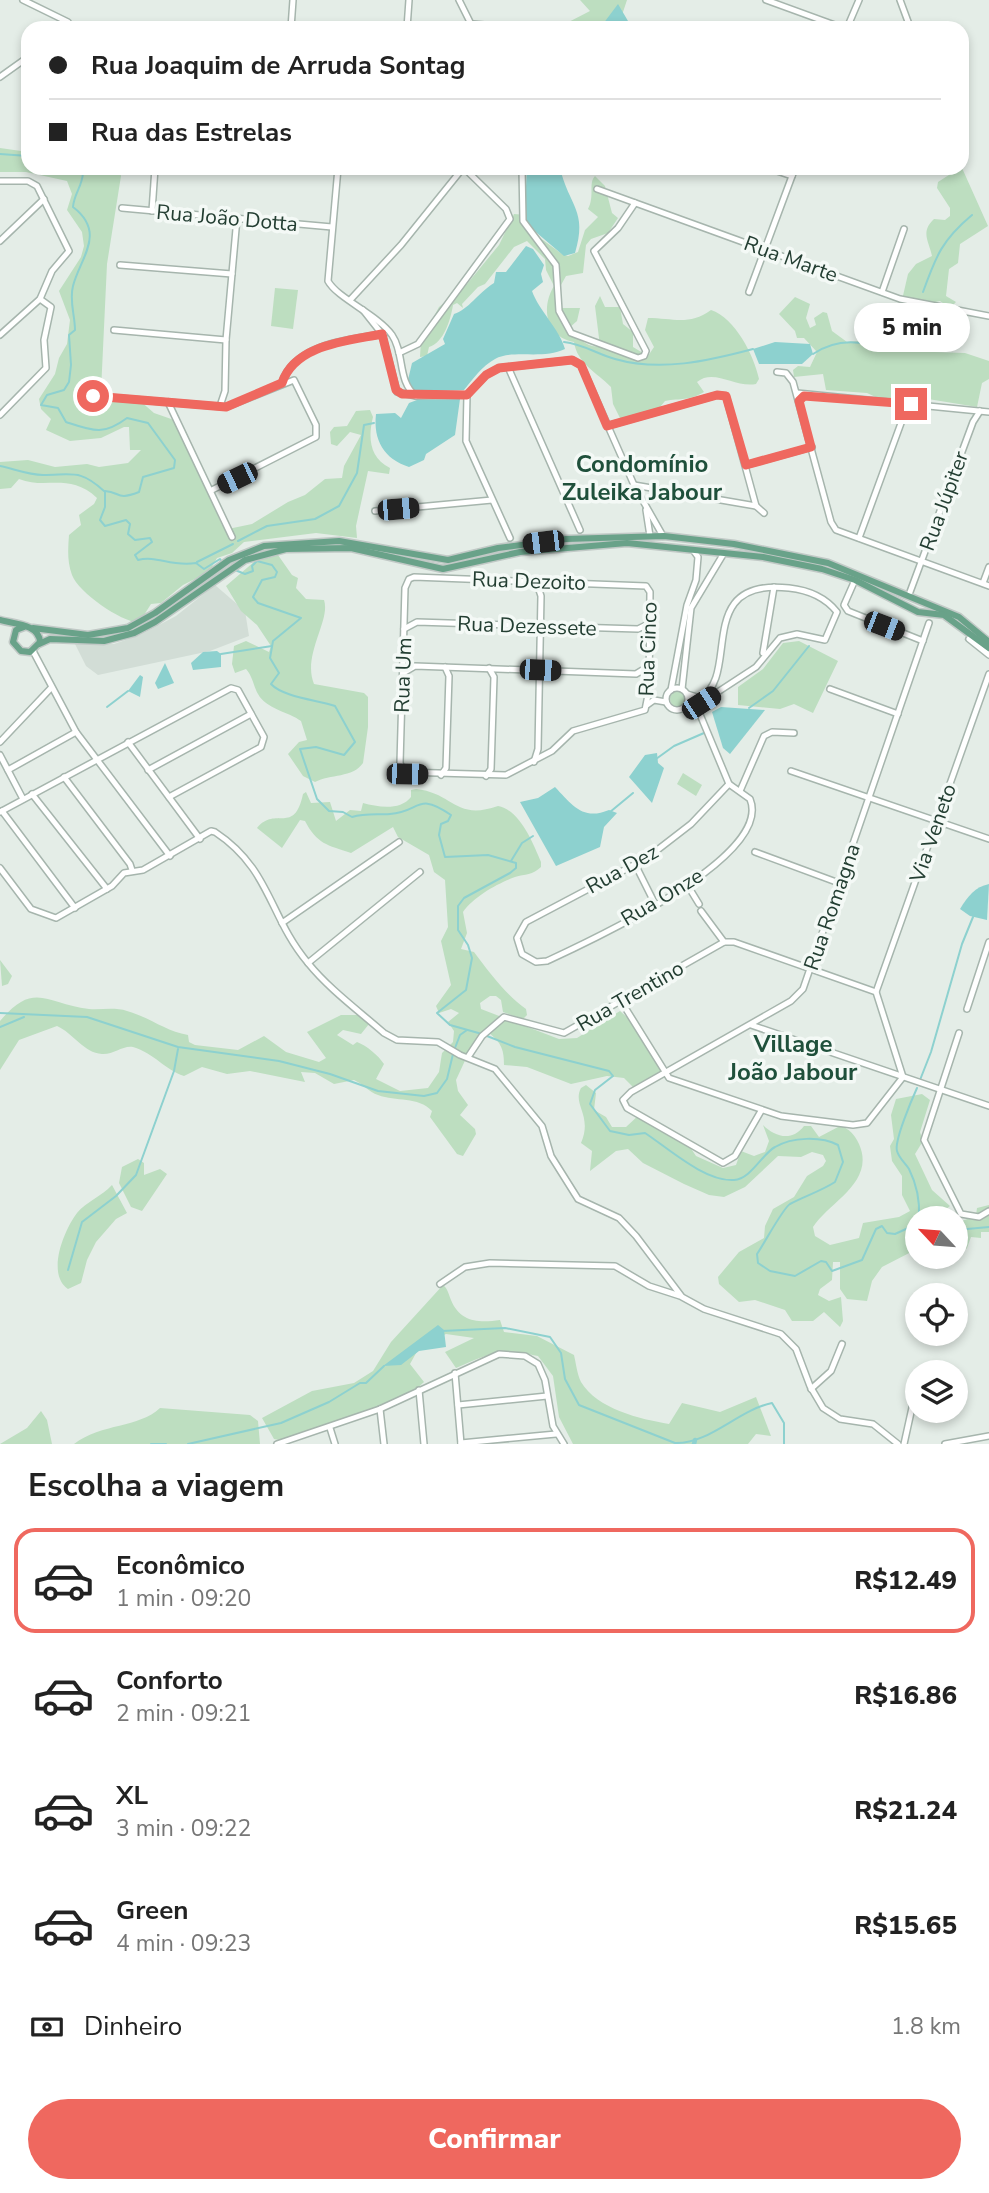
<!DOCTYPE html>
<html lang="pt">
<meta charset="utf-8">
<style>
body{margin:0;font-family:"Nunito Sans",sans-serif;background:#f2f2f2;color:#222;height:100vh;display:flex;flex-direction:column;font-size:26px;white-space:nowrap}
*{box-sizing:border-box;margin:0}
p{font-size:23px;color:#767676}
.icon{flex:none;width:38px;height:38px;fill:none;stroke:currentColor;stroke-width:2;stroke-linecap:round;stroke-linejoin:round}
.map{position:relative;height:1444px;overflow:hidden}
.panel{display:flex;flex-direction:column;background:#fff;flex:1}
.panel>*{flex:none}
.banner{position:absolute;left:21px;top:21px;width:948px;height:154px;border-radius:21px;box-shadow:0 4px 10px #0003;display:grid;align-content:center;height:154px;padding:0 28px;background:#fff}
.needle{width:46px;rotate:296deg}
.controls{position:absolute;left:905px;top:1206px;display:grid;gap:14px}
.controls a{display:grid;place-items:center;width:63px;height:63px;border-radius:50%;background:#fff;box-shadow:0 4px 10px #0003;font-size:35px}
.end{position:absolute;width:32px;height:32px;margin:-16px;border:9px solid #ef685f;background:#fff;box-shadow:0 0 0 4px #fff}
.from{border-radius:50%}
.bubble{position:absolute;height:49px;border-radius:24px;background:#fff;box-shadow:0 4px 10px #0003;font-size:23px;font-weight:800;line-height:49px;text-align:center}
.car{position:absolute;width:21px;height:42px;margin:-21px -10px;border-radius:9px;box-shadow:0 0 5px 2px #0007;background:linear-gradient(#222 24%,#8ab4d8 0 40%,#222 0 76%,#8ab4d8 0 86%,#222 0)}
.banner b{display:flex;align-items:center;gap:24px;height:66px;font-size:26px}
.banner b+b{border-top:2px solid #e0e0e0}
.banner i{width:18px;height:18px;background:#222}
ul{padding:0;list-style:none}
li{display:flex;align-items:center;gap:21px;height:105px;margin:0 14px 10px;padding:0 14px;border:4px solid transparent;border-radius:21px}
li div{flex:1}
li b{display:block;font-size:26px}
li em{font-style:normal;font-weight:800}
li.active{border-color:#ef685f}
li>.icon{width:63px;height:63px;stroke-width:1.5}
h2{padding:0 28px;font-size:32px;line-height:84px}
.pay{display:flex;align-items:center;gap:18px;height:77px;padding:0 28px;font-size:26px}
.pay p{margin-inline-start:auto}
.button{display:flex;gap:14px;margin-top:auto;padding:14px 28px}
.button a{flex:1;height:80px;border-radius:42px;background:#ef685f;color:#fff;font-size:28px;font-weight:800;line-height:80px;text-align:center}
.map>svg:first-child{display:block}
.built{fill:#d2ddd6}
.green{fill:#bddec0}
.water{fill:#8dd1cf}
.lines{fill:none;stroke-linecap:round;stroke-linejoin:round}
.stream{stroke:#8dd1cf;stroke-width:2}
.canal{stroke:#8dd1cf;stroke-width:4.5}
.minor-casing{stroke:#a6b5ad;stroke-width:8}
.major-casing{stroke:#c1c9c6;stroke-width:9}
.minor{stroke:#fff;stroke-width:5}
.major{stroke:#69a289;stroke-width:6}
.route{stroke:#ef685f;stroke-width:9}
.labels{text-anchor:middle;stroke-width:7;stroke-linejoin:round;paint-order:stroke}
.street-label{font-size:21px;fill:#233e32;stroke:#f4f9f6}
.quarter-label{font-size:24px;font-weight:bold;fill:#1f503b;stroke:#f4f9f6}
</style>
<div class="map">
<svg width="989" height="1444" viewBox="0 0 989 1444">
<rect width="100%" height="100%" fill="#e4ede7"/>
<path class="built" d="M215 585 245 611 249 636 210 651 98 675 86 666 75 644H114L140 635 176 616Z"/>
<g class="green">
<path d="M580 0H627L622 15 612 28H557L590 11Z"/>
<path d="M0 148 28 152V168H119L121 176 107 264 101 391 108 398 139 400 154 413 177 421 222 525 228 529 252 524 288 502 305 495 325 479 342 478 344 466 361 435 350 432 337 446 331 444 330 432 334 427 347 426 356 411 370 410 373 417C368 437 369 458 390 468L389 474 368 471 356 526 357 538 316 533 244 542 232 553 217 558 209 572 183 585 161 603 151 604 139 623C120 621 79 593 72 575 67 561 68 549 69 535L81 525 79 515 94 504 97 498C69 472 46 490 19 479L11 488 0 489V462L28 460 55 467 87 464 99 467 128 463 141 450H130L129 427H124L101 438 70 441 46 430 51 419 41 409 39 399 55 374 59 358 67 344 70 320 59 291 81 257 84 246 82 232 67 210 72 194 67 181 26 172H0Z"/>
<path d="M950 168H962L988 226 960 244 958 263 949 269 946 296 956 302 950 308 940 301 922 305 914 314 919 342 923 347 935 352 965 353 989 361V379L982 383 977 407 922 398 909 404 880 399 867 393 826 390 823 374 794 377 793 370 798 366 810 367 817 352 804 338H797L795 331 779 314 795 297 810 304 806 318 810 328 816 325 814 318 823 312 827 313 832 331 847 342 876 340 899 313 908 274 916 264 932 256C929 241 920 232 934 219L945 220 950 216V208L937 188 938 182 952 173Z"/>
<path d="M595 176 605 186 612 213 618 218 608 233 591 239 586 245 583 273 566 276 556 294V308H580L577 321 569 328C577 337 588 349 600 346L595 306 600 296 605 307H620L623 324 633 332V347L648 356 654 347 645 330 648 318C673 318 689 326 711 310 735 318 754 355 759 379L756 384C735 388 714 368 697 382L704 392C689 401 681 398 665 401L656 412 621 420 613 404 611 387C596 372 577 363 574 342 545 337 541 307 554 286L546 270 545 259 527 241 514 247 485 284 478 287 462 304 463 308 457 303 453 305C451 318 444 343 429 347L427 356 420 357 421 340 439 307 467 284 499 245 514 214 526 215 532 232 562 254 568 256 578 252 585 230 598 217 588 209C595 196 588 183 595 176Z"/>
<path d="M275 288 298 290 293 329 271 326Z"/>
<path d="M278 555 292 575 298 578 296 588 306 599 324 600C331 620 302 655 314 684L364 693 368 697V727L363 763C353 778 330 774 315 782L303 776 288 754 299 742 307 740 301 721C289 712 266 709 258 694 253 685 253 677 246 669L235 673 232 664 234 646 246 641 269 652 271 646 257 625 241 611 226 586 255 561Z"/>
<path d="M799 641 838 661 813 713 794 704 780 709 738 705V687L763 669 783 643Z"/>
<circle cx="678" cy="699" r="8"/>
<path d="M683 773 702 785 696 796 677 784Z"/>
<path d="M416 789C454 793 455 821 498 806 520 810 533 843 541 862V867C533 875 525 874 515 877 498 883 473 897 463 912L467 933 461 949 474 952C489 972 506 995 526 1009L527 1015 523 1019 503 1012 501 1000 496 996H490L480 1003 481 1009 559 1039 577 1038 620 1011 630 1020 662 1072 634 1088 624 1078 607 1076 571 1084 527 1067 504 1065C504 1051 502 1043 489 1033L469 1052 456 1080 458 1091 468 1105 460 1115 475 1129 476 1134 463 1156 457 1154 430 1117 432 1111C418 1096 396 1102 378 1095 369 1092 363 1084 354 1080L334 1084 315 1073 301 1072 305 1082 250 1071 227 1074 202 1067 184 1076C165 1070 154 1053 133 1047 123 1045 113 1055 102 1054 84 1053 73 1033 57 1026L19 1040 0 1070V1021C34 980 47 1004 89 1009 101 1010 115 1007 127 1011 149 1017 165 1031 188 1035L189 1042 195 1045 238 1050 264 1036 286 1052 319 1062 326 1058 307 1032 341 1015H361L369 1024 361 1034 343 1030 337 1035 353 1045 357 1042C367 1046 378 1055 384 1064L376 1079 400 1091 428 1088 439 1072 442 1053 453 1042 454 1031 448 1022 459 1013 451 1009 439 1013 436 1006 451 985 441 941 448 927 445 880 434 872 429 855 398 837 393 827 351 853C327 845 317 844 305 821L300 820 282 848 257 828C276 805 294 836 303 794L306 792 311 803 330 802 336 821 350 810 361 811 363 803C378 807 400 811 411 797V790Z"/>
<path d="M0 960 12 976 8 984 2 986Z"/>
<path d="M586 1085 596 1093 594 1110 606 1117 612 1127H626L640 1114 688 1144 696 1156 723 1168 736 1165 741 1151 754 1156 765 1152 769 1141 763 1125C775 1137 792 1142 804 1126H811L819 1137 840 1126C849 1128 855 1135 859 1144 876 1182 829 1202 813 1227L815 1236 830 1245 859 1238 863 1223 899 1217 910 1211 902 1195V1176L892 1161 890 1146 894 1139 891 1115 896 1099 922 1094 930 1100 920 1132 923 1141 915 1154 932 1190 950 1206 945 1210 944 1218H917V1249L882 1267 872 1281 867 1301 847 1299 840 1289V1262H833L832 1280 820 1289 818 1295 829 1301 841 1297 843 1321 840 1327 824 1312 813 1321H792L785 1310 755 1300 739 1302 719 1284 718 1277 739 1252 764 1238 765 1226 773 1209 794 1197 807 1176 823 1166 826 1161 823 1155 812 1152 801 1157 778 1156 745 1187 724 1197 709 1195 684 1184 643 1163 628 1149 616 1151 590 1171 592 1151 581 1143C593 1115 572 1105 581 1088Z"/>
<path d="M138 1159 144 1163V1175L160 1169 167 1174 142 1211 131 1207 119 1183 122 1167Z"/>
<path d="M112 1185 127 1213 116 1219 96 1242 87 1260 81 1283 68 1289C46 1274 64 1230 77 1213 86 1202 102 1196 112 1185Z"/>
<path d="M989 1205V1232H981V1238L971 1237 967 1248 957 1258H953L956 1223 976 1216 977 1208Z"/>
<path d="M443 1285C448 1289 448 1293 451 1300 460 1322 478 1323 500 1320L504 1332 537 1336 574 1355C576 1363 577 1374 581 1382 597 1409 640 1419 669 1424L682 1403 720 1412 756 1397 771 1436 756 1434 748 1444H573L559 1417 553 1376 538 1356C501 1348 490 1353 456 1368L445 1352 474 1338 446 1334 420 1346 410 1364 424 1382 411 1394 352 1416 342 1425 317 1427 284 1441 274 1439 262 1418 312 1391 354 1383 373 1371 391 1342Z"/>
<path d="M160 1408 250 1415 258 1421 260 1444H74C102 1423 139 1428 160 1408Z"/>
<path d="M41 1411 47 1420 52 1444H0L27 1428Z"/>
</g>
<g class="water">
<path d="M618 4 628 21 623 28H588L603 24Z"/>
<path d="M527 168H560C569 206 588 211 575 253L564 256 524 222Z"/>
<path d="M526 246 533 249 544 265 541 274 543 282 532 291C539 311 559 328 565 349 543 360 513 349 495 359 482 366 473 379 464 390L415 392 408 380 412 363 445 344 443 339 454 314C469 309 477 294 494 283L496 272H506Z"/>
<path d="M775 342 810 344 813 354 802 364H759L753 349Z"/>
<path d="M460 399 455 435 426 454 424 460 409 467C384 459 373 440 376 414L395 413 401 418 409 403 417 400Z"/>
<path d="M217 651 221 654V667L193 670 191 663 203 652Z"/>
<path d="M165 663 174 683 158 689 155 683Z"/>
<path d="M140 675 143 677 140 697 128 691Z"/>
<path d="M721 707 765 710 730 754 723 748 712 712Z"/>
<path d="M657 753 658 763 664 768 652 803 629 777 645 755Z"/>
<path d="M555 787C572 805 583 821 609 810L617 813 604 827 600 847 556 866 520 802 538 798Z"/>
<path d="M989 884 987 920 970 916 960 909C968 896 975 887 989 884Z"/>
<path d="M438 1325 444 1330 446 1347 419 1351 401 1365 383 1366Z"/>
</g>
<g class="lines">
<g class="stream">
<path d="M0 154 28 156"/>
<path d="M78 168 83 173C82 187 74 194 73 207 107 233 80 258 73 286 69 301 75 315 75 330L69 335 71 365 69 382 64 390 47 395 41 405 58 408 66 422C93 431 103 436 127 418L148 423 175 460 174 468 143 477 139 492C116 501 121 492 105 491V507L100 520 105 526 126 520 130 524 128 534 135 540 150 538 152 542 135 555 138 560C157 555 170 567 196 563L204 569 220 559 222 562"/>
<path d="M923 292C936 256 942 240 972 215"/>
<path d="M564 342C583 344 597 354 615 359 660 372 708 361 753 349"/>
<path d="M813 354C841 335 866 343 897 350L907 338 916 314"/>
<path d="M0 466C14 469 29 475 43 475 73 475 80 469 104 491"/>
<path d="M238 541 267 526 315 519 339 506 357 473 364 425 374 423"/>
<path d="M197 562 233 544"/>
<path d="M235 570 245 574 253 571 252 566 257 561 272 565 277 572 275 577 262 580 253 597 258 603 301 618 273 641 270 658 279 673 271 684C283 697 317 700 335 706L355 742 344 755 316 747 300 749 317 799 329 811 343 812 352 817C365 813 377 815 390 814 421 812 416 791 451 815L448 821 441 824 439 835 445 857 488 855 516 863V868L510 873 464 898 458 906V930L468 945 472 958 466 990 437 1013 450 1025 482 1034"/>
<path d="M221 654 272 646"/>
<path d="M107 707 128 691"/>
<path d="M749 708 773 691 809 646"/>
<path d="M656 759 674 746 704 733"/>
<path d="M610 812 633 793"/>
<path d="M511 861 522 843 533 836"/>
<path d="M0 1013 87 1017 178 1047 279 1061 330 1074 378 1091 424 1096 437 1093 447 1079 453 1054"/>
<path d="M0 1027 24 1017"/>
<path d="M487 1036 515 1047 609 1071 613 1076 595 1090 590 1104 610 1131 629 1135 645 1133C668 1148 705 1182 734 1180 751 1179 762 1154 775 1147 792 1137 821 1136 838 1145L843 1162 835 1182C821 1191 805 1196 790 1204 783 1208 764 1244 757 1254L758 1263 770 1271 795 1276 821 1261 826 1262 832 1271 862 1260 876 1229 882 1226 887 1233 895 1234 917 1224"/>
<path d="M455 1048 460 1035 467 1030"/>
<path d="M920 1080 931 1052 962 944 973 917"/>
<path d="M917 1088C912 1099 894 1141 897 1151 899 1158 905 1163 909 1169 917 1185 920 1201 919 1218"/>
<path d="M956 1230 989 1227"/>
<path d="M68 1270 82 1222 116 1196 136 1175 174 1071 178 1049"/>
<path d="M442 1331 505 1328 550 1337 561 1353 565 1379 579 1405 675 1443C710 1444 738 1410 772 1403L784 1423V1444"/>
<path d="M151 1444H166"/>
<path d="M188 1444 281 1423 329 1402 360 1383H366L384 1366"/>
</g>
<path class="canal" d="M694 1444 695 1440"/>
<g class="minor-casing">
<g id="minor">
<path d="M23 0 68 22 67 28"/>
<path d="M459 0 473 28"/>
<path d="M766 0 843 28"/>
<path d="M900 0 910 27"/>
<path d="M473 24 519 28"/>
<path d="M291 28 293 0"/>
<path d="M407 28 409 0"/>
<path d="M847 28 859 0"/>
<path d="M0 77 28 57"/>
<path d="M338 168 328 281C337 298 378 315 392 335 405 354 397 381 416 396"/>
<path d="M522 168 523 221 556 265 559 311 571 333 638 358 644 356 646 351 594 251 618 228 635 203"/>
<path d="M768 168 792 176"/>
<path d="M0 181H28L37 186 69 251 52 271 40 299 0 335"/>
<path d="M597 189 900 299 989 316"/>
<path d="M122 208 332 227"/>
<path d="M152 211 155 168"/>
<path d="M0 241 44 199"/>
<path d="M120 265 232 274"/>
<path d="M749 292 795 168"/>
<path d="M882 292 904 229"/>
<path d="M351 299 401 245 463 168"/>
<path d="M363 310 382 334 397 392 416 396 467 395"/>
<path d="M114 330 226 340"/>
<path d="M399 353 418 344 510 219 506 209 464 168"/>
<path d="M508 367 580 530"/>
<path d="M777 372 786 373 793 382 831 522 836 530 989 586"/>
<path d="M282 382C295 344 349 339 384 334"/>
<path d="M797 393 989 412"/>
<path d="M93 396 226 407 294 380 316 425V437L212 490"/>
<path d="M168 402 232 537"/>
<path d="M220 406 225 391 226 340 237 218"/>
<path d="M0 415 46 368 44 340 51 307 40 299"/>
<path d="M607 426 717 395 726 396 756 506 764 513"/>
<path d="M746 465 812 447"/>
<path d="M634 485 756 506"/>
<path d="M646 510 650 536"/>
<path d="M375 511 492 500"/>
<path d="M510 538 466 441 467 395 486 375 499 368 572 360 581 365 634 485 663 536"/>
<path d="M859 538 904 415 911 404"/>
<path d="M414 577 646 586 650 592 649 690 645 710 573 731 552 751 506 775 404 772 400 763 405 588 409 579Z"/>
<path d="M855 580 844 605 848 611 923 641"/>
<path d="M983 583 989 567"/>
<path d="M910 592 973 422 980 411"/>
<path d="M404 629 417 622 638 629 650 623"/>
<path d="M969 639 989 655"/>
<path d="M33 651 76 732 170 856"/>
<path d="M763 653 774 587"/>
<path d="M403 673 415 666 636 674 649 666"/>
<circle cx="677" cy="699" r="11"/>
<path d="M682 689 691 608 724 553"/>
<path d="M830 689 898 714"/>
<path d="M671 690 687 605 696 580 698 557 693 550"/>
<path d="M687 694 700 698 698 707 689 704 693 696"/>
<path d="M700 698C742 676 692 577 789 588 808 590 825 597 837 612L825 640 797 634 780 638 756 667 701 703"/>
<path d="M647 705 654 700 666 702"/>
<path d="M699 712 729 784"/>
<path d="M0 742 51 688"/>
<path d="M128 742 200 839"/>
<path d="M0 755 23 799"/>
<path d="M534 762 538 749 541 596 536 581"/>
<path d="M8 770 76 732"/>
<path d="M148 770 251 714"/>
<path d="M791 771 989 839"/>
<path d="M441 775 446 768 449 676 445 667"/>
<path d="M486 776 491 769 494 677 489 668"/>
<path d="M64 777 130 864 132 870"/>
<path d="M729 784 750 799C774 857 588 942 547 961L536 962 522 954 517 938 526 922 647 858 691 824Z"/>
<path d="M740 791 764 736 772 732 794 733"/>
<path d="M32 794 107 889"/>
<path d="M2 811 75 908"/>
<path d="M0 812 231 688 238 690 264 737 261 747 169 797"/>
<path d="M755 852 839 883"/>
<path d="M635 864 655 904"/>
<path d="M0 868 31 909 56 918 112 886 124 873 143 870 211 831 215 832C271 869 269 917 308 963 329 989 359 1011 384 1033L397 1040 438 1042 460 1055 495 1069 542 1126 551 1156 578 1199 619 1218 636 1236 682 1297 704 1309 781 1334 796 1349 810 1386 823 1408 840 1419 873 1424 898 1444"/>
<path d="M688 886 699 904"/>
<path d="M701 911 724 942H734L876 992 903 1077"/>
<path d="M282 923 399 842"/>
<path d="M308 963 420 872"/>
<path d="M876 992 989 674"/>
<path d="M621 1001 669 1078 781 1116 853 1125 867 1123 903 1077"/>
<path d="M967 1009 989 942"/>
<path d="M751 1025 989 1106"/>
<path d="M959 1033 924 1140 961 1214 979 1217 989 1211"/>
<path d="M468 1057 482 1036 504 1017 564 1033 724 942"/>
<path d="M761 1111 735 1156 723 1163 627 1108 623 1100 631 1092 791 1001 803 989 929 623"/>
<path d="M440 1284 465 1267 490 1263 615 1266 649 1286 680 1296"/>
<path d="M455 1373 461 1444"/>
<path d="M811 1389 831 1371 842 1344"/>
<path d="M419 1390 424 1444"/>
<path d="M458 1405 547 1396"/>
<path d="M380 1409 384 1444"/>
<path d="M330 1428 335 1444"/>
<path d="M461 1443 556 1434"/>
<path d="M277 1444 380 1409 499 1354 525 1356 538 1364 545 1380 553 1426 564 1444"/>
<path d="M904 1444 917 1385"/>
<path d="M945 1444 989 1436"/>
</g>
</g>
<g class="major-casing">
<g id="major">
<path d="M0 620C14 624 39 624 40 642L30 652 21 651 13 642 16 630 24 627"/>
<path d="M33 628 88 635 128 628 155 613 229 560 264 546 339 541 448 560 498 548 566 539 664 536 734 544 828 563 959 617 989 642"/>
<path d="M39 644 50 639 104 641 134 633 155 622 245 560 286 549 351 548 443 569 520 552 627 543 763 557 822 569 855 580 918 612 944 615 989 648"/>
</g>
</g>
<use href="#minor" class="minor"/>
<use href="#major" class="major"/>
</g>
<g class="lines">
<path class="route" d="M93 396 226 407 282 383C295 344 348 341 382 334L396 390 402 394 467 395 486 375 499 368 572 360 581 365 607 426 717 395 726 396 746 465 811 447 799 401 804 396 911 404"/>
</g>
<g class="labels">
<g class="street-label">
<text transform="translate(227 218) rotate(5)" y="7">Rua João Dotta</text>
<text transform="translate(791 259) rotate(20)" y="7">Rua Marte</text>
<text transform="translate(944 501) rotate(-70)" y="7">Rua Júpiter</text>
<text transform="translate(529 581) rotate(2)" y="7">Rua Dezoito</text>
<text transform="translate(527 626) rotate(2)" y="7">Rua Dezessete</text>
<text transform="translate(648 649) rotate(-88)" y="7">Rua Cinco</text>
<text transform="translate(403 675) rotate(-88)" y="7">Rua Um</text>
<text transform="translate(933 833) rotate(-71)" y="7">Via Veneto</text>
<text transform="translate(622 869) rotate(-29)" y="7">Rua Dez</text>
<text transform="translate(662 897) rotate(-31)" y="7">Rua Onze</text>
<text transform="translate(832 907) rotate(-71)" y="7">Rua Romagna</text>
<text transform="translate(630 996) rotate(-30)" y="7">Rua Trentino</text>
</g>
<g class="quarter-label">
<text x="642" y="472">Condomínio<tspan x="642" dy="28">Zuleika Jabour</tspan></text>
<text x="793" y="1052">Village<tspan x="793" dy="28">João Jabour</tspan></text>
</g>
</g>
</svg>
<div class="controls">
<a><svg class="needle" viewBox="-14 -14 28 28"><path d="M0-13l5 13h-10z" fill="#e53935"/><path d="M0 13l5-13h-10z" fill="#767676"/></svg></a>
<a><svg class="icon" aria-label="locate" viewBox="0 0 24 24"><circle cx="12" cy="12" r="6"/><path d="M12 2v4M12 18v4M2 12h4M18 12h4"/></svg></a>
<a><svg class="icon" aria-label="layers" viewBox="0 0 24 24"><path d="M12 4l9 5-9 5-9-5zM3 14l9 5 9-5"/></svg></a>
</div>
<i class="end from" style="left:93px;top:396px"></i>
<i class="end" style="left:911px;top:404px"></i>
<div class="bubble" style="left:854px;top:303px;width:116px">5 min</div>
<i class="car" style="left:237px;top:478px;rotate:244deg"></i>
<i class="car" style="left:398px;top:509px;rotate:85deg"></i>
<i class="car" style="left:543px;top:542px;rotate:263deg"></i>
<i class="car" style="left:884px;top:626px;rotate:111deg"></i>
<i class="car" style="left:540px;top:670px;rotate:92deg"></i>
<i class="car" style="left:701px;top:703px;rotate:57deg"></i>
<i class="car" style="left:407px;top:774px;rotate:91deg"></i>
<div class="banner">
<b><i class="from"></i>Rua Joaquim de Arruda Sontag</b>
<b><i></i>Rua das Estrelas</b>
</div>
</div>
<section class="panel">
<h2>Escolha a viagem</h2>
<ul>
<li class="active"><svg class="icon" aria-label="car" viewBox="0 0 24 24"><path d="M5 17H2v-5l4-1 3-4h7l3 4 3 1v5h-3M9 17h6M6 11h13"/><circle cx="7" cy="17" r="2"/><circle cx="17" cy="17" r="2"/></svg><div><b>Econômico</b><p>1 min · 09:20</p></div><em>R$12.49</em></li>
<li><svg class="icon" aria-label="car" viewBox="0 0 24 24"><path d="M5 17H2v-5l4-1 3-4h7l3 4 3 1v5h-3M9 17h6M6 11h13"/><circle cx="7" cy="17" r="2"/><circle cx="17" cy="17" r="2"/></svg><div><b>Conforto</b><p>2 min · 09:21</p></div><em>R$16.86</em></li>
<li><svg class="icon" aria-label="car" viewBox="0 0 24 24"><path d="M5 17H2v-5l4-1 3-4h7l3 4 3 1v5h-3M9 17h6M6 11h13"/><circle cx="7" cy="17" r="2"/><circle cx="17" cy="17" r="2"/></svg><div><b>XL</b><p>3 min · 09:22</p></div><em>R$21.24</em></li>
<li><svg class="icon" aria-label="car" viewBox="0 0 24 24"><path d="M5 17H2v-5l4-1 3-4h7l3 4 3 1v5h-3M9 17h6M6 11h13"/><circle cx="7" cy="17" r="2"/><circle cx="17" cy="17" r="2"/></svg><div><b>Green</b><p>4 min · 09:23</p></div><em>R$15.65</em></li>
</ul>
<div class="pay"><svg class="icon" aria-label="cash" viewBox="0 0 24 24"><path d="M3 7h18v10H3z"/><circle cx="12" cy="12" r="2"/></svg>Dinheiro<p>1.8 km</p></div>
<div class="button"><a>Confirmar</a></div>
</section>
